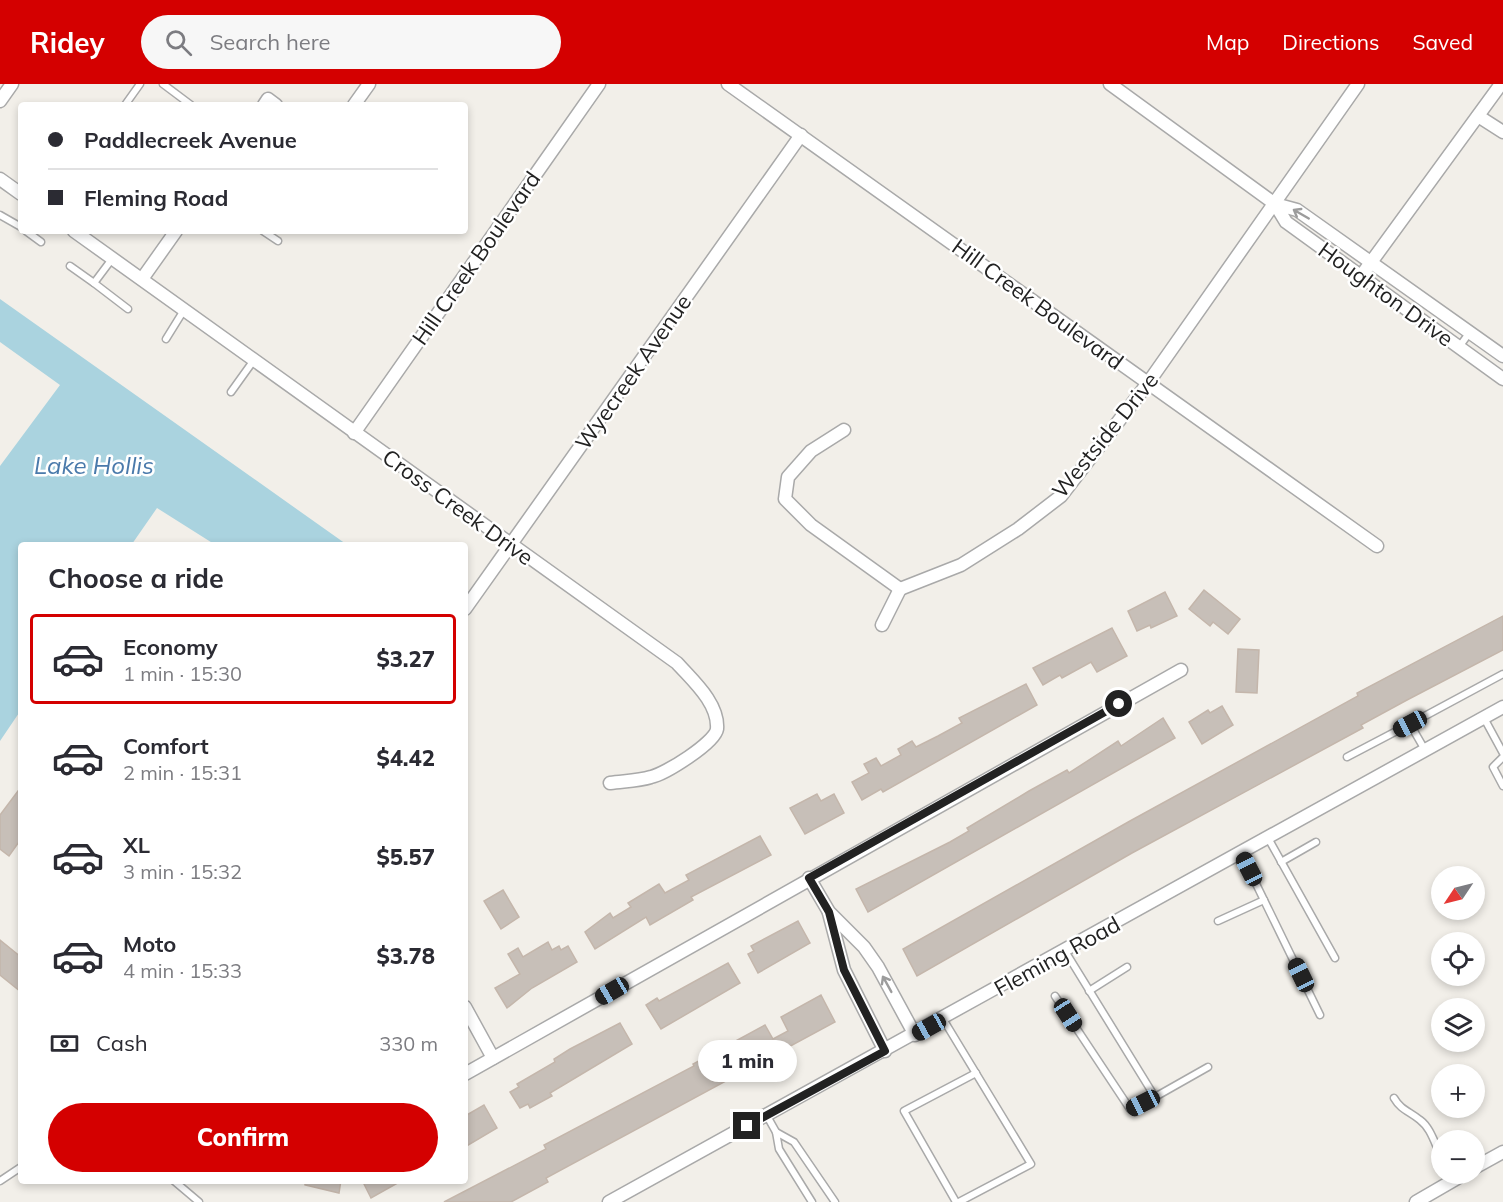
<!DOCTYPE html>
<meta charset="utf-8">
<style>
body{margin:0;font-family:Mulish,sans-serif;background:#f7f7f7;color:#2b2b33;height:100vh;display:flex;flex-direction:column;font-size:22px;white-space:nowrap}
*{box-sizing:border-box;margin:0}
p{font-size:20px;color:#7c7c81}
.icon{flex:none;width:33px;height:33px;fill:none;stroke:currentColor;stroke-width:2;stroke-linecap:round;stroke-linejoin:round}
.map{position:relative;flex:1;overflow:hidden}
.details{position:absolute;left:18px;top:458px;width:450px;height:642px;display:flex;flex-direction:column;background:#fff;border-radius:6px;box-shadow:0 3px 9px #0003}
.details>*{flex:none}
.banner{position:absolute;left:18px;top:18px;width:450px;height:132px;border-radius:6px;box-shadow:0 3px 9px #0003;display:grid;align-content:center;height:132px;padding:0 30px;background:#fff}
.needle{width:39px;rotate:235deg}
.fabs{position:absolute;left:1431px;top:782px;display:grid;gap:12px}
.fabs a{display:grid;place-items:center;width:54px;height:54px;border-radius:50%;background:#fff;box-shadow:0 3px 9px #0003;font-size:30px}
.end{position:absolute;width:27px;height:27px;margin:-14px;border:8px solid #222;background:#fff;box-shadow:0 0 0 3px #fff}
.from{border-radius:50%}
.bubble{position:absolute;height:42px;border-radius:21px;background:#fff;box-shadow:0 3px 9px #0003;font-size:20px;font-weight:800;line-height:42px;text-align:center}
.car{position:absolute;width:18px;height:36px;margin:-18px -9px;border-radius:8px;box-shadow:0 0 4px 2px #0007;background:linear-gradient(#222 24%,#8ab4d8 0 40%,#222 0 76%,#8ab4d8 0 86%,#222 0)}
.banner b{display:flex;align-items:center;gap:21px;height:57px;font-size:22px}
.banner b+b{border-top:2px solid #e1e1e2}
.banner i{width:15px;height:15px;background:#2b2b33}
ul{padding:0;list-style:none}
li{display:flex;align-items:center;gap:18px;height:90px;margin:0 12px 9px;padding:0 18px;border:3px solid transparent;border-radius:6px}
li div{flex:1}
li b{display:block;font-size:22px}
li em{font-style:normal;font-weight:800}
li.on{border-color:#d40000}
li>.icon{width:54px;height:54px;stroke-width:1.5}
h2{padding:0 30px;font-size:27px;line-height:72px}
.pay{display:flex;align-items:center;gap:15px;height:66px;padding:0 30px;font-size:22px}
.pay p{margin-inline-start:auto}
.cta{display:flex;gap:12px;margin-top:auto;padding:12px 30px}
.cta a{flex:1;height:69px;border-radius:36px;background:#d40000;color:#fff;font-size:24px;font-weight:800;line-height:69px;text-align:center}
header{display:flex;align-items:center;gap:36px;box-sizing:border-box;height:84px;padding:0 30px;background:#d40000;color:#fff}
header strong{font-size:28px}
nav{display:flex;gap:33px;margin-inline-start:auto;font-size:21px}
.search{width:420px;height:54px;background:#f7f7f7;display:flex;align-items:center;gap:15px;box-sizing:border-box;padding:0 21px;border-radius:33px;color:#7c7c81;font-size:22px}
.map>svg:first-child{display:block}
.water{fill:#aad3df}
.building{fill:#c7bfb8;stroke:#c4b6ab;stroke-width:1.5}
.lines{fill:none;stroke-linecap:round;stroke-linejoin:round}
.lane-casing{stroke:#a9a9a9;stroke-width:9}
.street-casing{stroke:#a9a9a9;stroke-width:15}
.lane{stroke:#fff;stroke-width:6}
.street{stroke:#fff;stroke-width:12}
.oneway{stroke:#9c9c9c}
.route{stroke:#222;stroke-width:8}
.labels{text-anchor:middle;stroke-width:5;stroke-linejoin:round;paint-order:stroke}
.street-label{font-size:22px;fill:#222;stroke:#fff}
.water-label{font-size:24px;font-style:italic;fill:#4a7aab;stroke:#fff}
</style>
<header>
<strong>Ridey</strong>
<div class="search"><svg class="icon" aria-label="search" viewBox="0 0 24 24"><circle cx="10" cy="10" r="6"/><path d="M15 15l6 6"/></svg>Search here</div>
<nav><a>Map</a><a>Directions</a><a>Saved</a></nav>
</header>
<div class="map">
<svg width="1503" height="1118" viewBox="0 0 1503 1118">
<rect width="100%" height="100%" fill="#f2efe9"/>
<path class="water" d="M0 215 346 460H214L157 424 132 460H21V626L0 657V382L60 301 0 258Z"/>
<g class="building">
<path d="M1204 506 1240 535 1228 550 1213 538 1210 542 1189 525Z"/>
<path d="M1165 508 1177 532 1151 544 1150 541 1137 547 1128 527Z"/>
<path d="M1503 532V566L1407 616 1361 641 1363 644 1132 769 917 892 903 865 1130 737 1358 612 1357 609Z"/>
<path d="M1112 544 1127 572 1097 588 1091 578 1062 594 1060 591 1043 601 1033 584Z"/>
<path d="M1238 565 1259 566 1257 609 1236 608Z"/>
<path d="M1026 600 1037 621 883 708 881 705 862 716 852 698 869 689 864 680 876 674 881 682 901 671 898 665 912 657 916 663 938 652 962 639 959 634Z"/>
<path d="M1222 622 1233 641 1202 660 1189 638 1208 626 1210 629Z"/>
<path d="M1163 634 1175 654 868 828 856 805 950 758 969 747 967 744 1029 707 1067 686 1069 689 1118 657 1121 662Z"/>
<path d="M21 703V755L9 772 0 765V731Z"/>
<path d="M817 710 821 717 834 710 844 729 805 750 790 724Z"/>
<path d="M760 752 771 771 691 813 693 816 650 841 646 833 595 865 585 848 610 829 613 834 631 823 628 819 659 800 665 809 689 796 686 791Z"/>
<path d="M503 806 519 833 501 845 484 817Z"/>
<path d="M798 837 810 859 758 889 748 870 754 867 751 862Z"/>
<path d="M0 856 21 873V908L0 891Z"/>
<path d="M548 858 552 866 559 862 561 866 568 862 577 878 532 904 507 924 495 904 520 890 508 870 518 864 523 873Z"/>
<path d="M728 879 740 899 661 945 646 921 657 914 659 917Z"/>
<path d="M821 911 835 938 546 1094 548 1098 511 1118H444L546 1065 544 1061 694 982 693 980 765 941 773 955 788 947 781 933Z"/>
<path d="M620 939 632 960 550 1009 552 1012 530 1024 528 1020 520 1024 510 1008 519 1003 517 1000 555 978 554 975 570 965Z"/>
<path d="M484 1021 497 1044 465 1063V1032Z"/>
<path d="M305 1096H341L339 1109 305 1101Z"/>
<path d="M362 1096H403L371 1114Z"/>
</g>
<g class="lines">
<g class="lane-casing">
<g id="lane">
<path d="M163 0 191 21"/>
<path d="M125 21 140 0"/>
<path d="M0 131 21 143"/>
<path d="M26 147 41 158"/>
<path d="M263 147 278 157"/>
<path d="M70 182 94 199 112 175"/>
<path d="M94 199 128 225"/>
<path d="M166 255 184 226"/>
<path d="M1459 263 1470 248"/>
<path d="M231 308 254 276"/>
<path d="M1484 634 1503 669"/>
<path d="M1410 640 1503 590"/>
<path d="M1347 673 1410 640 1425 666"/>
<path d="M1503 673 1493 683 1503 702"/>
<path d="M1268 754 1335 874"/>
<path d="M1241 769 1320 931"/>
<path d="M1281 778 1316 758"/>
<path d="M1218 837 1264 816"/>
<path d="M1065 867 1155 1013 1208 983"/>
<path d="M1089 907 1127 883"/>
<path d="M1055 912 1130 1025 1155 1013"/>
<path d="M943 935 1031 1080 959 1118"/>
<path d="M1394 1014C1401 1026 1409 1027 1420 1036 1431 1044 1435 1061 1442 1074"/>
<path d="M767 1032 776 1048 779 1065 812 1118"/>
<path d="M776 1048 794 1058 835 1118"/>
<path d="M173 1096 199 1118"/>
<path d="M0 1097 21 1083"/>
<path d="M956 1118 904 1027 976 989"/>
</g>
</g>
<g class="street-casing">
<g id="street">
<path d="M728 0 1377 462"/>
<path d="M1110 0 1275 120"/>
<path d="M0 17 12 0"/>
<path d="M264 21 268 15 276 21"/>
<path d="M354 21 369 0"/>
<path d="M1478 32 1503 48"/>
<path d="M0 95 21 110"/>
<path d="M74 147 677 579C692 596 719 619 717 645 715 659 665 690 651 693 638 697 624 697 610 699"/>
<path d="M1361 192 1501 0"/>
<path d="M142 195 176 147"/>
<path d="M1503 272 1297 126 1275 120 1286 138 1503 295"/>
<path d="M844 346 811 367 788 393 785 415 811 441 900 505 961 481 1018 445 1061 412 1148 299 1358 0"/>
<path d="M354 349 599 0"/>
<path d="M465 525 801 51"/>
<path d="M882 541 900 505"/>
<path d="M809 794 829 828 864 863 878 883 915 951"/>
<path d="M829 829 844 886 885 967"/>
<path d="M465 923 493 974"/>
<path d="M465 990 1181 586"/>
<path d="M1474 1084 1503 1068"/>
<path d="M609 1118 1503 623"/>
<path d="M1416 1118 1466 1089"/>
</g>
</g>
<use href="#lane" class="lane"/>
<use href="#street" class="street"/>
</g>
<defs><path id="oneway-shaft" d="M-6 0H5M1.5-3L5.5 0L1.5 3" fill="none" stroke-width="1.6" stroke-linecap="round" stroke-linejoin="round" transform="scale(1.5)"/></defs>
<g class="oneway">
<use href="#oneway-shaft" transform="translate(1301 130) rotate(-150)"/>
<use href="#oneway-shaft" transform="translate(887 900) rotate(-119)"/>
</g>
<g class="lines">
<path class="route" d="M747 1042 885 967 844 886 829 828 809 794 1119 620"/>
</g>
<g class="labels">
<g class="street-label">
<text transform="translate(476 174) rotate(-55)" y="8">Hill Creek Boulevard</text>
<text transform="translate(1386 210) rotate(36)" y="8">Houghton Drive</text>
<text transform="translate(1038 220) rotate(36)" y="8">Hill Creek Boulevard</text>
<text transform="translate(633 288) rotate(-55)" y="8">Wyecreek Avenue</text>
<text transform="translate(1105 351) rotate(-51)" y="8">Westside Drive</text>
<text transform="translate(458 423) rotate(36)" y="8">Cross Creek Drive</text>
<text transform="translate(1057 872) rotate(-29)" y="8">Fleming Road</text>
</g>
<g class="water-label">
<text x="94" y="390">Lake Hollis</text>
</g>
</g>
</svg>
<div class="fabs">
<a><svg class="needle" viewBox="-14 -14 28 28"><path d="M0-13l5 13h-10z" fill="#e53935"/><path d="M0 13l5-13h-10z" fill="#7c7c81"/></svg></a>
<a><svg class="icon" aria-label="locate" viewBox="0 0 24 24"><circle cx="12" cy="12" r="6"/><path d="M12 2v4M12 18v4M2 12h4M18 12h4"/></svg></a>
<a><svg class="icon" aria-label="layers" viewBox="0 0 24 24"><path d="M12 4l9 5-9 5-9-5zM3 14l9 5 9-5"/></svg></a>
<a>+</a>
<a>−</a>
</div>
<i class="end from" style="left:1119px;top:620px"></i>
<i class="end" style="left:747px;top:1042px"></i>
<div class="bubble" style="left:698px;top:956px;width:99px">1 min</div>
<i class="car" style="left:1410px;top:640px;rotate:242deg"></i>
<i class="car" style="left:1249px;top:785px;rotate:333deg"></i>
<i class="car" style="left:1301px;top:891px;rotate:334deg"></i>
<i class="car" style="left:612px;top:907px;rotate:240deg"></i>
<i class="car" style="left:1068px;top:931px;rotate:147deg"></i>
<i class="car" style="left:929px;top:943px;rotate:241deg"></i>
<i class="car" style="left:1143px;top:1019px;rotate:243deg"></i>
<div class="banner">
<b><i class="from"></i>Paddlecreek Avenue</b>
<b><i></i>Fleming Road</b>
</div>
<section class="details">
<h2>Choose a ride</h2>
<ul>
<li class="on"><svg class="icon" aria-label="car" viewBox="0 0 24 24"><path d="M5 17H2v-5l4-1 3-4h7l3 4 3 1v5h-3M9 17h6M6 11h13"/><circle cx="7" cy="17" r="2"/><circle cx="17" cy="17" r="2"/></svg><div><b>Economy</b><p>1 min · 15:30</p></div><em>$3.27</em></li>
<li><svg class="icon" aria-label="car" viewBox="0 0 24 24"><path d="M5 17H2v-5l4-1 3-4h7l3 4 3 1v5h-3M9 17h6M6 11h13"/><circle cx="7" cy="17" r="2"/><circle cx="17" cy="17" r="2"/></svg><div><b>Comfort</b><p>2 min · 15:31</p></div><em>$4.42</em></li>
<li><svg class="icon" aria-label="car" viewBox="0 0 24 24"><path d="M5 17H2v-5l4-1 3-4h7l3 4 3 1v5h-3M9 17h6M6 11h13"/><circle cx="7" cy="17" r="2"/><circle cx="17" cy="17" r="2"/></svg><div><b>XL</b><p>3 min · 15:32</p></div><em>$5.57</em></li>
<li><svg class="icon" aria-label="car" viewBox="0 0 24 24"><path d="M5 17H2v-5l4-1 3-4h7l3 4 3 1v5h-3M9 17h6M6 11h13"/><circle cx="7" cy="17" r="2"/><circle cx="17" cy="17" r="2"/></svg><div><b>Moto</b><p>4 min · 15:33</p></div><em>$3.78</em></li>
</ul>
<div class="pay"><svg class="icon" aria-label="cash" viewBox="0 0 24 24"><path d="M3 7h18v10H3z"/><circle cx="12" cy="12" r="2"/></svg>Cash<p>330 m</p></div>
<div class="cta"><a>Confirm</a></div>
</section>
</div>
